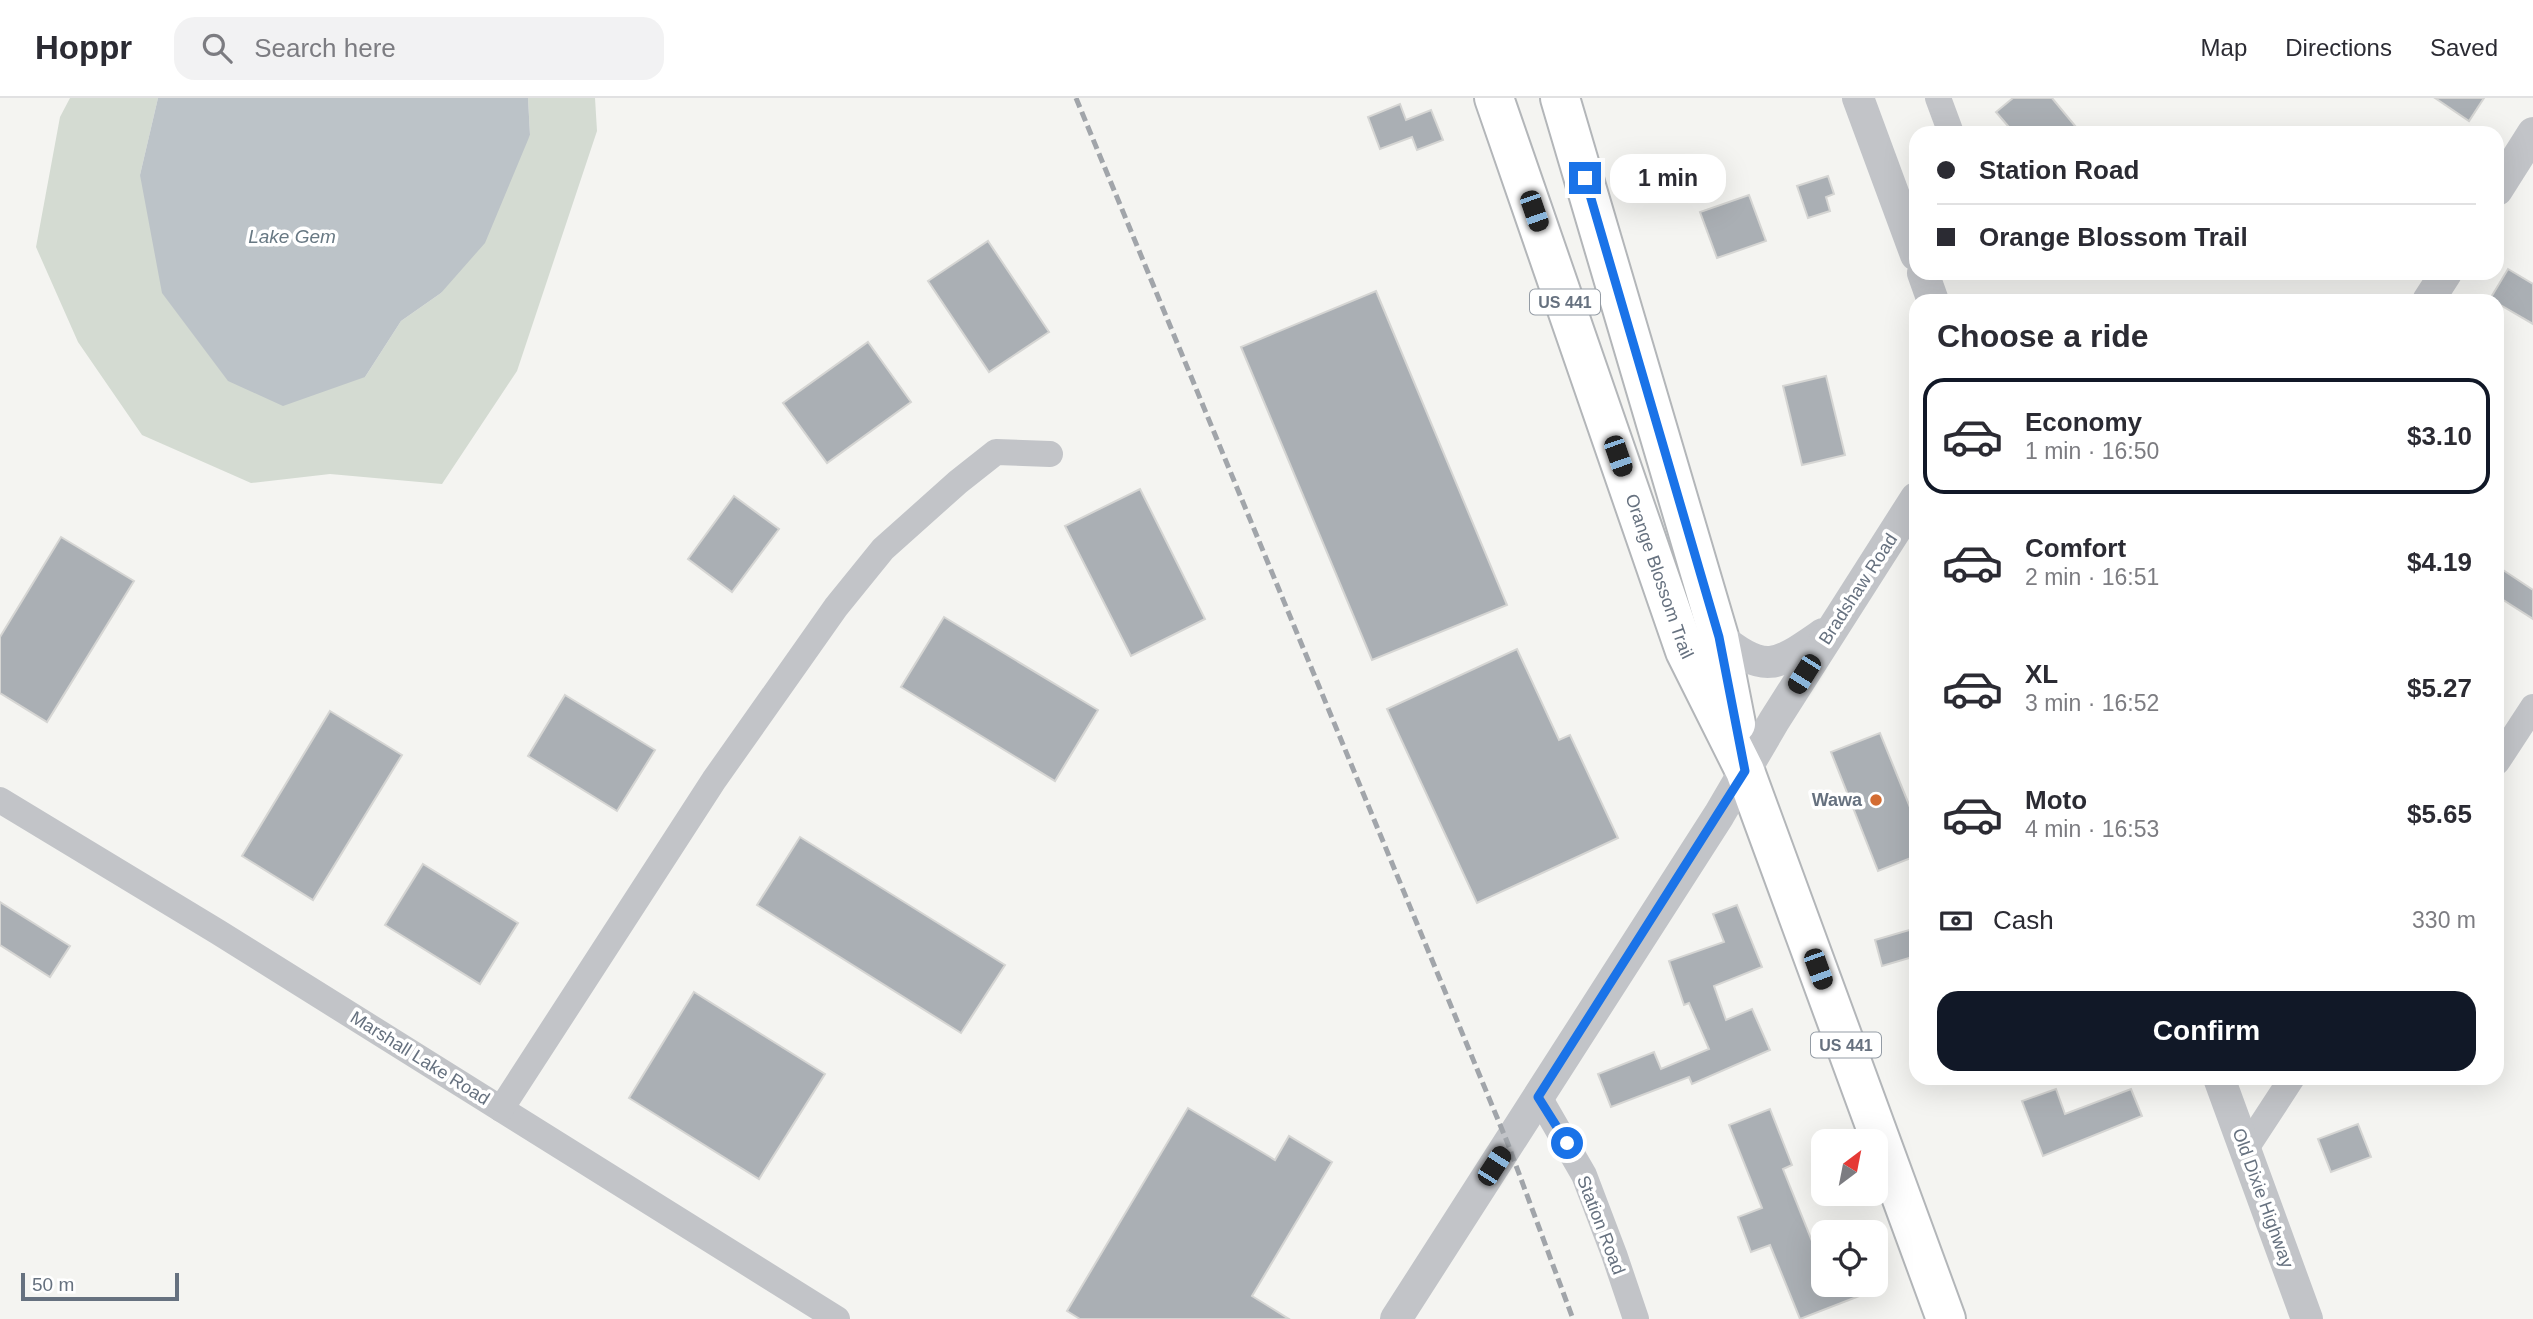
<!DOCTYPE html>
<meta charset="utf-8">
<style>
body{margin:0;font-family:Helvetica,sans-serif;background:#f2f2f3;color:#2b2b33;height:100vh;display:flex;flex-direction:column;font-size:26px;white-space:nowrap}
*{box-sizing:border-box;margin:0}
p{font-size:23px;color:#7c7c81}
.icon{flex:none;width:38px;height:38px;fill:none;stroke:currentColor;stroke-width:2;stroke-linecap:round;stroke-linejoin:round}
.map{position:relative;flex:1;overflow:hidden}
.side{position:absolute;left:1909px;top:196px;width:595px;height:791px;display:flex;flex-direction:column;background:#fff;border-radius:21px;box-shadow:0 7px 28px #0002}
.side>*{flex:none}
.hud{position:absolute;left:1909px;top:28px;width:595px;height:154px;border-radius:21px;box-shadow:0 7px 28px #0002;display:grid;align-content:center;height:154px;padding:0 28px;background:#fff}
.needle{width:46px;rotate:32deg}
.buttons{position:absolute;left:1811px;top:1031px;display:grid;gap:14px}
.buttons a{display:grid;place-items:center;width:77px;height:77px;border-radius:14px;background:#fff;box-shadow:0 7px 28px #0002;font-size:35px}
.scale{position:absolute;left:21px;bottom:18px;width:158px;box-sizing:border-box;padding-left:7px;border:4px solid #66717f;border-top:0;font-size:19px;line-height:24px;white-space:nowrap;color:#66717f;-webkit-text-stroke:5px #fff;paint-order:stroke}
.end{position:absolute;width:32px;height:32px;margin:-16px;border:9px solid #1a73e8;background:#fff;box-shadow:0 0 0 4px #fff}
.from{border-radius:50%}
.bubble{position:absolute;height:49px;border-radius:21px;background:#fff;box-shadow:0 7px 28px #0002;font-size:23px;font-weight:700;line-height:49px;text-align:center}
.car{position:absolute;width:21px;height:42px;margin:-21px -10px;border-radius:9px;box-shadow:0 0 5px 2px #0007;background:linear-gradient(#222 24%,#8ab4d8 0 40%,#222 0 76%,#8ab4d8 0 86%,#222 0)}
.hud b{display:flex;align-items:center;gap:24px;height:66px;font-size:26px}
.hud b+b{border-top:2px solid #e1e1e2}
.hud i{width:18px;height:18px;background:#2b2b33}
ul{padding:0;list-style:none}
li{display:flex;align-items:center;gap:21px;height:116px;margin:0 14px 10px;padding:0 14px;border:4px solid transparent;border-radius:21px}
li div{flex:1}
li b{display:block;font-size:26px}
li em{font-style:normal;font-weight:700}
li.current{border-color:#111827}
li>.icon{width:63px;height:63px;stroke-width:1.5}
h2{padding:0 28px;font-size:32px;line-height:84px}
.pay{display:flex;align-items:center;gap:18px;height:77px;padding:0 28px;font-size:26px}
.pay p{margin-inline-start:auto}
.cta{display:flex;gap:14px;margin-top:auto;padding:14px 28px}
.cta a{flex:1;height:80px;border-radius:21px;background:#111827;color:#fff;font-size:28px;font-weight:700;line-height:80px;text-align:center}
header{display:flex;align-items:center;gap:42px;box-sizing:border-box;height:98px;padding:0 35px;background:#fff;border-bottom:2px solid #e1e1e2}
header strong{font-size:33px}
nav{display:flex;gap:38px;margin-inline-start:auto;font-size:24px}
.search{width:490px;height:63px;background:#f2f2f3;display:flex;align-items:center;gap:18px;box-sizing:border-box;padding:0 24px;border-radius:21px;color:#7c7c81;font-size:26px}
.map>svg:first-child{display:block}
.green{fill:#d4dbd2}
.water{fill:#bcc3c8}
.building{fill:#aaafb4;stroke:#d5d5d3;stroke-width:2}
.lines{fill:none;stroke-linecap:round;stroke-linejoin:round}
.primary-casing{stroke:#b3b6b9;stroke-width:42}
.minor{stroke:#c2c4c8;stroke-width:26}
.tertiary{stroke:#c2c4c8;stroke-width:32}
.primary{stroke:#fff;stroke-width:38}
.rail{stroke:#a1a5aa;stroke-width:5;stroke-dasharray:10 5;stroke-linecap:butt}
.route{stroke:#1a73e8;stroke-width:9}
.poi-dot{fill:#d36c32;stroke:#fff;stroke-width:2.5}
.labels{text-anchor:middle;stroke-width:7;stroke-linejoin:round;paint-order:stroke}
.shield{fill:#fff;stroke:#949ca5;stroke-width:2}
.shield-label{font-size:16px;font-weight:bold;fill:#66717f}
.street-label{font-size:18px;fill:#66717f;stroke:#fff}
.poi-label{font-size:18px;font-weight:bold;fill:#66717f;stroke:#fff;text-anchor:end}
.water-label{font-size:19px;font-style:italic;fill:#677883;stroke:#fff}
</style>
<header>
<strong>Hoppr</strong>
<div class="search"><svg class="icon" aria-label="search" viewBox="0 0 24 24"><circle cx="10" cy="10" r="6"/><path d="M15 15l6 6"/></svg>Search here</div>
<nav><a>Map</a><a>Directions</a><a>Saved</a></nav>
</header>
<div class="map">
<svg width="2533" height="1221" viewBox="0 0 2533 1221">
<rect width="100%" height="100%" fill="#f4f4f1"/>
<path class="green" d="M70 0H158L140 77 365 279 401 223 441 195 530 37 528 0H595L597 33 517 273 442 386 330 376 251 385 142 337 78 244 36 149 60 19Z"/>
<path class="water" d="M158 0H528L530 37 485 145 441 195 401 223 365 279 283 308 228 283 162 195 140 77Z"/>
<g class="building">
<path d="M2013 0H2052L2081 35H2014L1996 14Z"/>
<path d="M2435 0H2484L2469 23Z"/>
<path d="M1400 6 1406 22 1431 12 1443 42 1417 52 1412 39 1380 51 1368 19Z"/>
<path d="M1828 78 1834 96 1826 99 1830 113 1808 120 1797 88Z"/>
<path d="M1749 97 1766 143 1717 160 1700 114Z"/>
<path d="M988 143 1049 234 989 274 928 183Z"/>
<path d="M2508 171 2533 186V226L2497 205V203L2490 201Z"/>
<path d="M1376 193 1507 507 1372 562 1241 249Z"/>
<path d="M868 244 911 304 827 365 783 305Z"/>
<path d="M1826 278 1845 357 1802 367 1783 288Z"/>
<path d="M1140 391 1205 521 1131 558 1065 428Z"/>
<path d="M734 398 779 431 732 494 688 461Z"/>
<path d="M61 439 134 483 47 624 0 595V539Z"/>
<path d="M2497 468 2533 492V521L2497 498Z"/>
<path d="M944 519 1098 612 1055 683 901 589Z"/>
<path d="M1517 551 1559 642 1570 637 1618 740 1477 805 1387 611Z"/>
<path d="M565 597 655 652 617 713 528 658Z"/>
<path d="M330 613 402 657 313 802 242 758Z"/>
<path d="M1880 635 1916 724V758L1878 773 1831 654Z"/>
<path d="M800 739 1005 867 961 935 757 807Z"/>
<path d="M423 766 518 825 480 886 385 827Z"/>
<path d="M0 804 70 848 50 879 0 847Z"/>
<path d="M1737 807 1762 869 1714 888 1726 922 1752 911 1770 952 1692 986 1689 979 1611 1009 1598 976 1654 954 1661 971 1709 951 1689 905 1684 907 1669 863 1724 844 1713 816Z"/>
<path d="M1916 830V858L1882 868 1875 842Z"/>
<path d="M694 894 825 976 759 1081 629 1000Z"/>
<path d="M2056 991 2065 1016 2131 991 2142 1018 2043 1058 2022 1003Z"/>
<path d="M1188 1010 1275 1062 1289 1038 1332 1064 1252 1198 1289 1221H1080L1067 1213Z"/>
<path d="M1770 1011 1792 1067 1783 1071 1824 1173V1186L1885 1188 1800 1221 1770 1147 1751 1154 1738 1119 1762 1110 1729 1027Z"/>
<path d="M2358 1026 2371 1059 2331 1074 2318 1041Z"/>
</g>
<g class="lines">
<g class="primary-casing">
<g id="primary">
<path id="s1" d="M1494 0 1685 553 1745 673 1946 1221"/>
<path d="M1560 0 1719 539 1736 626"/>
</g>
</g>
<g class="minor">
<path d="M1938 0 1951 35"/>
<path d="M2497 664 2533 609"/>
<path d="M0 702 218 834 837 1221"/>
<path d="M1539 999 1584 1077 1614 1156 1636 1221"/>
<path d="M501 1011 714 682 836 509 883 451 958 384 996 354 1050 356"/>
<path d="M2245 1052 2292 980"/>
</g>
<g class="tertiary">
<path d="M1858 0 1916 157"/>
<path d="M2497 92 2533 35"/>
<path d="M1923 175 1933 203"/>
<path d="M2428 203 2446 175"/>
<path d="M1719 539C1766 578 1778 567 1823 536"/>
<path d="M2219 980 2307 1221"/>
<path d="M1396 1221 1719 717 1774 623 1916 400"/>
</g>
<use href="#primary" class="primary"/>
<path class="rail" d="M1076 0 1508 1046 1573 1221"/>
</g>
<g class="lines">
<path class="route" d="M1567 1045 1538 999 1745 673 1719 539 1585 80"/>
</g>
<circle class="poi-dot" cx="1876" cy="702" r="7"/>
<g class="labels">
<g class="shield">
<rect x="1530" y="191.5" width="70" height="25" rx="5"/>
<rect x="1811" y="934.5" width="70" height="25" rx="5"/>
</g>
<g class="shield-label">
<text x="1565" y="210">US 441</text>
<text x="1846" y="953">US 441</text>
</g>
<g class="street-label">
<text dy="6" stroke="none"><textPath href="#s1" startOffset="506">Orange Blossom Trail</textPath></text>
<text transform="translate(1858 491) rotate(-57)" y="6">Bradshaw Road</text>
<text transform="translate(420 960) rotate(32)" y="6">Marshall Lake Road</text>
<text transform="translate(2263 1100) rotate(70)" y="6">Old Dixie Highway</text>
<text transform="translate(1601 1127) rotate(69)" y="6">Station Road</text>
</g>
<g class="poi-label">
<text x="1862" y="708">Wawa</text>
</g>
<g class="water-label">
<text x="292" y="145">Lake Gem</text>
</g>
</g>
</svg>
<div class="buttons">
<a><svg class="needle" viewBox="-14 -14 28 28"><path d="M0-13l5 13h-10z" fill="#e53935"/><path d="M0 13l5-13h-10z" fill="#7c7c81"/></svg></a>
<a><svg class="icon" aria-label="locate" viewBox="0 0 24 24"><circle cx="12" cy="12" r="6"/><path d="M12 2v4M12 18v4M2 12h4M18 12h4"/></svg></a>
</div>
<div class="scale">50 m</div>
<i class="end from" style="left:1567px;top:1045px"></i>
<i class="end" style="left:1585px;top:80px"></i>
<div class="bubble" style="left:1610px;top:56px;width:116px">1 min</div>
<i class="car" style="left:1534px;top:113px;rotate:161deg"></i>
<i class="car" style="left:1618px;top:358px;rotate:161deg"></i>
<i class="car" style="left:1804px;top:576px;rotate:212deg"></i>
<i class="car" style="left:1818px;top:871px;rotate:160deg"></i>
<i class="car" style="left:1494px;top:1068px;rotate:33deg"></i>
<div class="hud">
<b><i class="from"></i>Station Road</b>
<b><i></i>Orange Blossom Trail</b>
</div>
<section class="side">
<h2>Choose a ride</h2>
<ul>
<li class="current"><svg class="icon" aria-label="car" viewBox="0 0 24 24"><path d="M5 17H2v-5l4-1 3-4h7l3 4 3 1v5h-3M9 17h6M6 11h13"/><circle cx="7" cy="17" r="2"/><circle cx="17" cy="17" r="2"/></svg><div><b>Economy</b><p>1 min · 16:50</p></div><em>$3.10</em></li>
<li><svg class="icon" aria-label="car" viewBox="0 0 24 24"><path d="M5 17H2v-5l4-1 3-4h7l3 4 3 1v5h-3M9 17h6M6 11h13"/><circle cx="7" cy="17" r="2"/><circle cx="17" cy="17" r="2"/></svg><div><b>Comfort</b><p>2 min · 16:51</p></div><em>$4.19</em></li>
<li><svg class="icon" aria-label="car" viewBox="0 0 24 24"><path d="M5 17H2v-5l4-1 3-4h7l3 4 3 1v5h-3M9 17h6M6 11h13"/><circle cx="7" cy="17" r="2"/><circle cx="17" cy="17" r="2"/></svg><div><b>XL</b><p>3 min · 16:52</p></div><em>$5.27</em></li>
<li><svg class="icon" aria-label="car" viewBox="0 0 24 24"><path d="M5 17H2v-5l4-1 3-4h7l3 4 3 1v5h-3M9 17h6M6 11h13"/><circle cx="7" cy="17" r="2"/><circle cx="17" cy="17" r="2"/></svg><div><b>Moto</b><p>4 min · 16:53</p></div><em>$5.65</em></li>
</ul>
<div class="pay"><svg class="icon" aria-label="cash" viewBox="0 0 24 24"><path d="M3 7h18v10H3z"/><circle cx="12" cy="12" r="2"/></svg>Cash<p>330 m</p></div>
<div class="cta"><a>Confirm</a></div>
</section>
</div>
